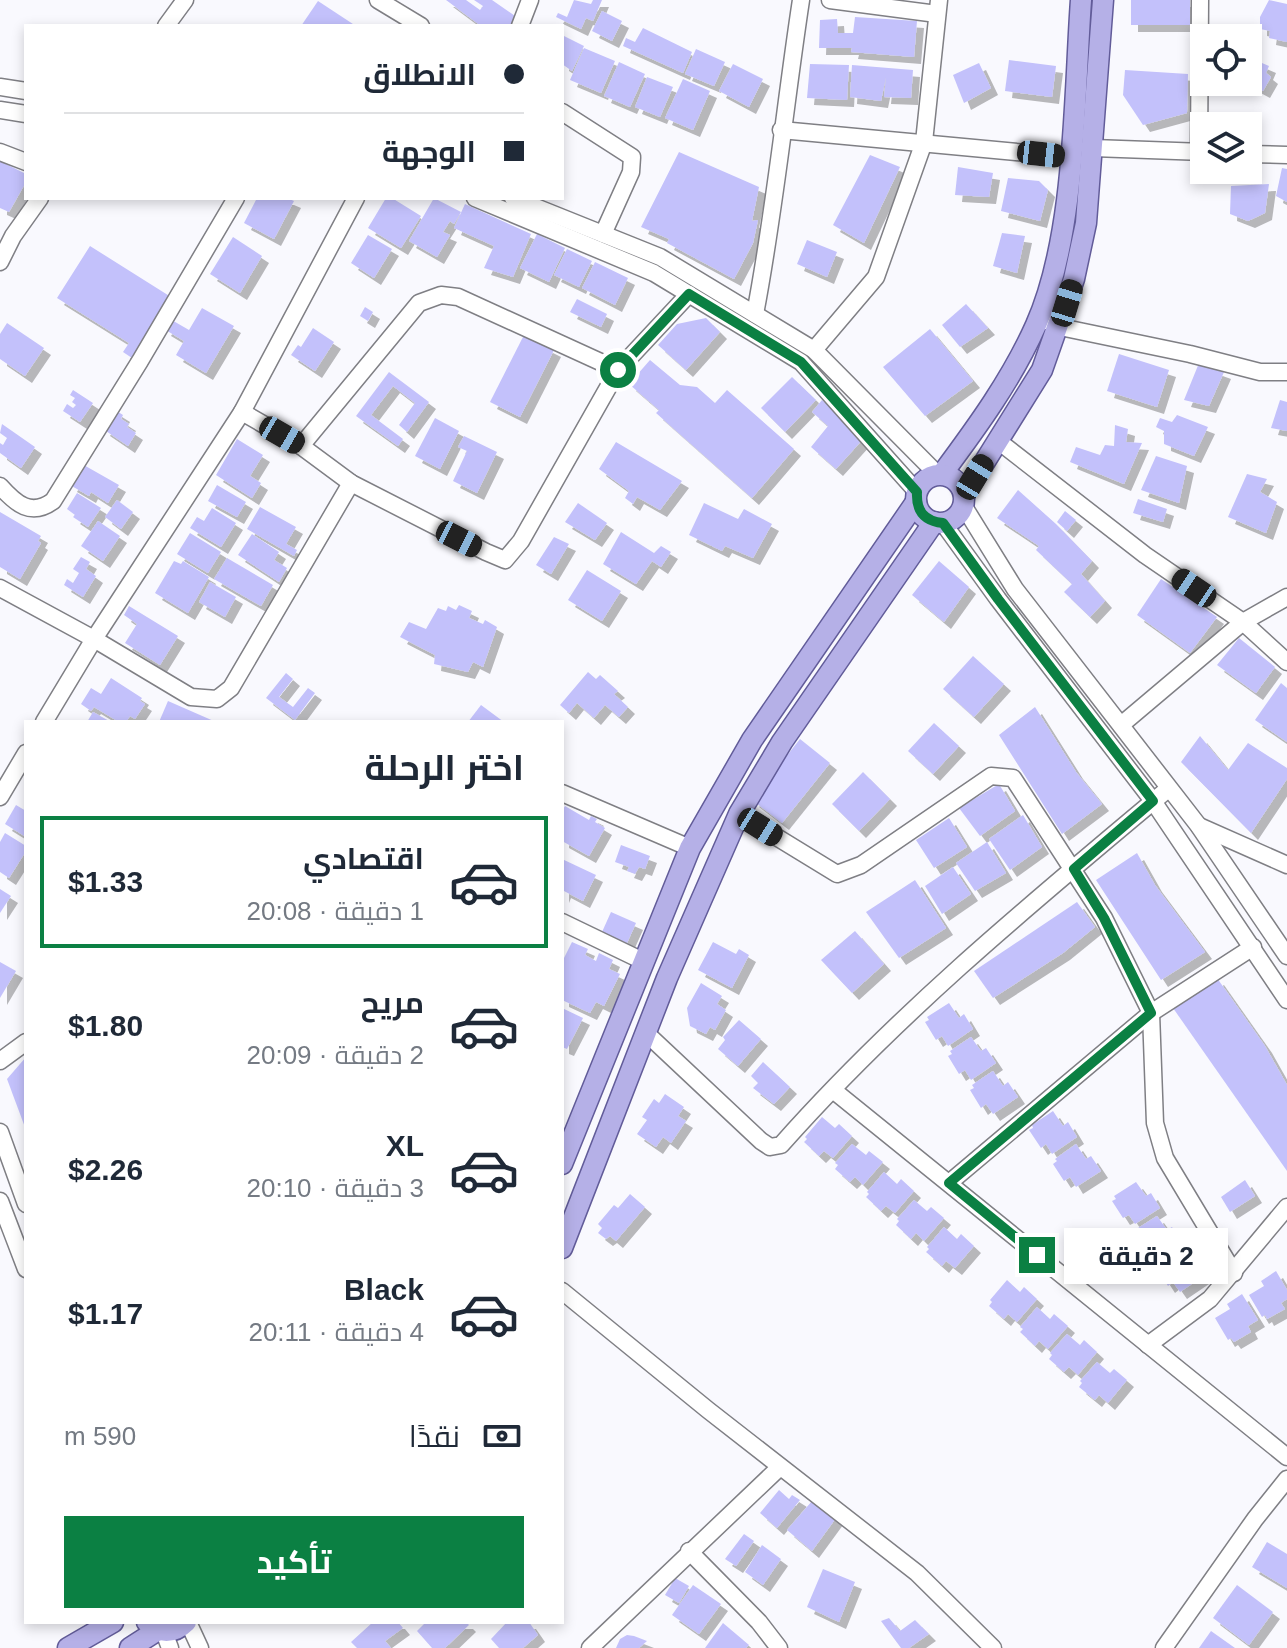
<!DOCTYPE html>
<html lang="ar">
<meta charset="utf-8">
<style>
body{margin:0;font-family:Arial,Cairo,sans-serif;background:#f2f2f3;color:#1f2937;direction:rtl;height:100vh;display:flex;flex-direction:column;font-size:30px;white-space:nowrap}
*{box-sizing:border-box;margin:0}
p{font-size:26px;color:#747a83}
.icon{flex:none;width:44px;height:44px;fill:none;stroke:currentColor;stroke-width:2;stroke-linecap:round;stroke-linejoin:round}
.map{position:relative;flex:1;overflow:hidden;direction:ltr}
.drawer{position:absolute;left:24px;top:720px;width:540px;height:904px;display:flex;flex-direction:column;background:#fff;border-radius:0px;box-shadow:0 4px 12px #0003;direction:rtl}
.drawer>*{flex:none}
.hud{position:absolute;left:24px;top:24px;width:540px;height:176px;border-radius:0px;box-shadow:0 4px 12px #0003;direction:rtl;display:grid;align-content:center;height:176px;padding:0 40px;background:#fff}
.tools{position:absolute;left:1190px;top:24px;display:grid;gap:16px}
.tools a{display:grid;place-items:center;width:72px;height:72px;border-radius:0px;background:#fff;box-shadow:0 4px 12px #0003;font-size:40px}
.end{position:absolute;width:36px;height:36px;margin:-18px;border:10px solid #0b8043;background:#fff;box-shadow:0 0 0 4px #fff}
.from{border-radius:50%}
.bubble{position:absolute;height:56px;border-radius:0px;background:#fff;box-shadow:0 4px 12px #0003;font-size:26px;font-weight:700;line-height:56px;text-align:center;direction:rtl}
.car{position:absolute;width:24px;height:48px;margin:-24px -12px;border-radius:10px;box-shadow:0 0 6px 2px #0007;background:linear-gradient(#222 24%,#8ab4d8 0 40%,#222 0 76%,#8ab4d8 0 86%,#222 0)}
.hud b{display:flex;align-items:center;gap:28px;height:76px;font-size:30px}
.hud b+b{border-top:2px solid #e0e1e3}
.hud i{width:20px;height:20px;background:#1f2937}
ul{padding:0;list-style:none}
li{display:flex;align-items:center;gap:24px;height:132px;margin:0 16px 12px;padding:0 24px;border:4px solid transparent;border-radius:0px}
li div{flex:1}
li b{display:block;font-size:30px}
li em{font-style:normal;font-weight:700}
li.active{border-color:#0b8043}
li>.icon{width:72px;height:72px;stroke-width:1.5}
h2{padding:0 40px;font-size:36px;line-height:96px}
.pay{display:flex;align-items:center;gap:20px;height:88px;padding:0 40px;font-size:30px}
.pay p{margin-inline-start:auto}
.cta{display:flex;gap:16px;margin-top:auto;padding:16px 40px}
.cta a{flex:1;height:92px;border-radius:0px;background:#0b8043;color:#fff;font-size:32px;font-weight:700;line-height:92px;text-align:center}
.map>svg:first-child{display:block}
.building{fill:#c3c1fb;filter:url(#shadow)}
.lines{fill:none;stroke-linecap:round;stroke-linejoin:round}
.minor-casing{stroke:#7f7f84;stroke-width:19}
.major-casing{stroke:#625c99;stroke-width:23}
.minor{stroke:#fff;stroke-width:16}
.major{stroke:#b5b0e7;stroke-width:20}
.route{stroke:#0b8043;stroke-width:10}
</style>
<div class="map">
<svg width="1287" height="1648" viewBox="0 0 1287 1648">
<defs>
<filter id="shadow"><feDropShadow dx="7" dy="7" stdDeviation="0" flood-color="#0004"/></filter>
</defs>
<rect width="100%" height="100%" fill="#f9f9fe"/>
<g class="building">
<path d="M446 0H466L480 10 483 6 474 0H492L518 18 512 26H481Z"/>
<path d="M574 0 591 4 593 0H602L593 21 586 18 581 29 556 17 558 13 567 17Z"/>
<rect x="1131" y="0" width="59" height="25"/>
<path d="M1269 0 1287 4V42L1269 38 1270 31 1260 29V17Z"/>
<path d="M318 1 356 26H301Z"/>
<path d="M602 11 622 21 612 41 592 31Z"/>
<path d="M855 17 917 21 914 57 851 52 852 48H819L820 20 837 19 838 33H853Z"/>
<path d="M643 28 692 52 683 73 623 46 626 38 635 42Z"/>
<path d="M562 35 584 46 572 71 562 64Z"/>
<path d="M584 48 615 61 601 93 570 80Z"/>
<path d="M696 49 725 62 714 86 685 74Z"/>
<path d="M1248 57 1269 66 1266 73 1271 77 1263 91 1248 83Z"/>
<path d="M1009 60 1056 66 1052 97 1005 91Z"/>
<path d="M619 62 645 74 630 107 604 96Z"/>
<path d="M979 63 991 88 964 103 953 75Z"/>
<path d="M733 64 763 79 749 107 719 91Z"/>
<path d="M810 64 849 65 847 100 807 98Z"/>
<path d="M852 65 913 70 911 98 884 97 886 77 881 101 850 97Z"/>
<path d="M1125 70 1188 74 1187 113 1143 125 1123 95Z"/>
<path d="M647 77 673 87 660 117 635 107Z"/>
<path d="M683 79 710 91 693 130 665 118Z"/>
<path d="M679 152 759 187 752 221 758 220 753 243 734 279 667 243 669 239 641 227Z"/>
<path d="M870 155 900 167 864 243 833 225Z"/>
<path d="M0 161 26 174V182L9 212 0 208Z"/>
<path d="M958 167 993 173 989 197 955 195Z"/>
<path d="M1282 168 1287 169V202L1276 196Z"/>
<path d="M1008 178 1039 181 1048 190 1040 221 1001 211Z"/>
<path d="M1269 184 1265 213 1248 221 1230 214 1231 186Z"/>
<path d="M257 198H287L294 201 274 239 244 223Z"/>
<path d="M386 198H392L421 216 401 248 368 228Z"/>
<path d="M434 198 461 212 454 224 450 221 443 232 450 235 437 257 409 241Z"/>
<path d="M465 204 531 234 513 277 484 268 494 246 454 228Z"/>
<path d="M1002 233 1025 236 1017 273 993 266Z"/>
<path d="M537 234 565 248 549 282 520 268Z"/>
<path d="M368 235 392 249 374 278 351 263Z"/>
<path d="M233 237 262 256 240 293 210 274Z"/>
<path d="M807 240 837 252 827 277 797 264Z"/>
<path d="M90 246 171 297 132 358 123 352 129 343 57 298Z"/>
<path d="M567 249 592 261 579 287 554 275Z"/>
<path d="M595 262 628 278 615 305 582 288Z"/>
<path d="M577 299 607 314 601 327 570 312Z"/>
<path d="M966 304 988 328 960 347 942 325Z"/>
<path d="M365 307 373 312 368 321 360 316Z"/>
<path d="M202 308 234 326 206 373 176 355 184 341 164 329 170 319 189 330Z"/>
<path d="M706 318 720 332 686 370 658 345 677 324Z"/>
<path d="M7 323 44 348 25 376 0 359V334Z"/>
<path d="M313 328 334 342 315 371 291 355 298 345 301 347Z"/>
<path d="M930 329 973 381 925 416 883 367Z"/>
<path d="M524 335 554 350 520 417 490 402Z"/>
<path d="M1119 354 1169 370 1157 407 1107 391Z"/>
<path d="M650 360 680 385 697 387 715 403 727 390 794 449 752 498 656 413 659 410 629 384Z"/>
<path d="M1199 363 1224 372 1209 406 1184 400Z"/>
<path d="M389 372 429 402 407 432 399 425 415 403 393 386 371 415 403 439 398 446 356 416Z"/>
<path d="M792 377 816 400 785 432 761 408Z"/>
<path d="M73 390 93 403 80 422 63 411 67 404 73 408 76 405 72 402 75 398 70 395Z"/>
<path d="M822 400 864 438 836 469 811 447 828 426 812 412Z"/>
<path d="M1280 400 1287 402V431L1271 428Z"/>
<path d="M115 410 123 415 121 419 129 424 127 427 136 433 128 446 103 429Z"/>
<path d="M1177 415 1208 427 1194 456 1164 444V431L1156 427 1160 418 1172 422Z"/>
<path d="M435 418 459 431 440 469 415 456Z"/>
<path d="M2 424 35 447 21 468 0 453V443L3 445 7 438 0 433Z"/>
<path d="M1115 425 1128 429 1126 442 1142 443 1124 484 1070 462 1076 447 1100 455 1105 445 1114 446Z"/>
<path d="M464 436 497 452 477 493 453 481 467 451 458 447Z"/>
<path d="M237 439 263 455 250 476 261 483 252 498 216 475Z"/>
<path d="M616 442 682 481 660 510 637 497 633 504 625 498 629 491 599 469Z"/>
<path d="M1156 456 1187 466 1179 503 1141 490Z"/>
<path d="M82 464 119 485 108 503 91 492 89 496 70 485Z"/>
<path d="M1247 474 1267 479 1260 492 1277 502 1266 533 1228 517Z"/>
<path d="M217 485 246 502 237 517 208 501Z"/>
<path d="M1018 490 1056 524 1092 561 1081 574 1105 601 1090 617 1064 592 1072 584 1036 550 1039 546 997 518Z"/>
<path d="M77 493 101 508 88 527 73 517 75 515 67 509Z"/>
<path d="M1138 499 1167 509 1163 522 1133 513Z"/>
<path d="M117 500 133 512 121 529 105 517Z"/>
<path d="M578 503 607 523 595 540 565 522Z"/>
<path d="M704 503 738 519 744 509 772 524 753 558 725 546 722 551 689 535Z"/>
<path d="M260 507 296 527 286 544 297 550 294 556 247 529Z"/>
<path d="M212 508 236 523 221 547 190 528 197 517 204 521Z"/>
<path d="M1065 511 1076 520 1067 531 1057 522Z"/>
<path d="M0 512 41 536 38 541 41 543 20 579 0 567Z"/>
<path d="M98 521 120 536 103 561 81 546Z"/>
<path d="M621 532 654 553 661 546 671 552 661 567 652 561 636 584 603 564Z"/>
<path d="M190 533 221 552 208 573 177 554Z"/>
<path d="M252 534 279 552 274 560 287 568 279 582 238 555Z"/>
<path d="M554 537 569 544 551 574 536 565Z"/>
<path d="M81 557 90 562 86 569 96 576 83 597 64 585 67 579 73 583 79 573 73 569Z"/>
<path d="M227 558 273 585 261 606 214 579Z"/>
<path d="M174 561 181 564 183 561 209 577 188 613 155 593Z"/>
<path d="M939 561 969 587 944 622 912 595Z"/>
<path d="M587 570 621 591 602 621 568 600Z"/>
<path d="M1161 579 1217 617 1190 653 1137 615Z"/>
<path d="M210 582 236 597 225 617 199 602Z"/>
<path d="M459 605 472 611 469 618 483 624 485 620 497 627 483 667 473 662 468 672 434 664 435 655 400 637 409 622 426 629 438 608 446 611 448 606 456 610Z"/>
<path d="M129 606 178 636 160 665 125 643 137 624 124 615Z"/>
<path d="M1239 638 1275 667 1256 693 1217 665Z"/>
<path d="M973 656 1004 684 974 717 943 689Z"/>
<path d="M588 672 596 679 600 675 618 691 614 694 628 707 619 717 605 705 594 718 577 703 569 713 560 705Z"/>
<path d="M286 673 293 679 279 697 293 707 308 688 315 693 295 720 266 698Z"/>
<path d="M111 678 142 698 140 701 145 704 135 719 130 716 126 722H119L94 707 91 711 81 704 91 688 101 694Z"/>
<path d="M1281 683 1287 688V742L1255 720Z"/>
<path d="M168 701 216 722H159Z"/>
<path d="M481 705 504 722H468Z"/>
<path d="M1035 707 1076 772 1102 804 1062 834 999 735Z"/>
<path d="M93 712 111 722H87Z"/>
<path d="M934 723 959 746 933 774 908 751Z"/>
<path d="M1200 736 1228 770 1248 743 1287 768V779L1251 833 1181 762Z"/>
<path d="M800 739 830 763 782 823 752 800Z"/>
<path d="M863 772 890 799 859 831 832 804Z"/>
<path d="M999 784 1015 811 980 836 959 808Z"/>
<path d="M16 805 26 811V837L5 824Z"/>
<path d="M565 806 589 820 591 816 597 819 595 822 605 828 589 856 562 841V811Z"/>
<path d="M1023 815 1042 847 1010 870 989 839Z"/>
<path d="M949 818 967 847 934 868 916 840Z"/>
<path d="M5 833 26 846V851L9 878 0 872V842Z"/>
<path d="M987 842 1006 873 975 891 956 863Z"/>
<path d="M621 845 650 856 645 869 639 867 635 874 627 871 629 867 615 862Z"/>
<path d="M1137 853 1155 885 1205 952 1161 980 1096 880Z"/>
<path d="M562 859 596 875 583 901 564 891 562 896Z"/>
<path d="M953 867 971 894 942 914 925 886Z"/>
<path d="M915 880 946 928 899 958 866 912Z"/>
<path d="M0 889 11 896 0 913Z"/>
<path d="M1077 902 1095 927 1063 953 993 998 974 971Z"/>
<path d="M611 912 636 923 627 943 602 932Z"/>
<path d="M855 931 884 964 852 993 821 960Z"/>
<path d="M572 942 588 949 585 955 596 961 599 953 613 960 609 969 620 974 604 1006 596 1002 590 1013 562 1000V962Z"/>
<path d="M713 942 736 954 739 949 749 955 732 988 698 970Z"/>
<path d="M0 962 16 971 0 998Z"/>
<path d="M1217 978 1265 1046 1287 1085V1171L1173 1008Z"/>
<path d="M701 983 722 996 717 1004 726 1010 715 1030 710 1027 706 1034 690 1026 687 1008Z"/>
<path d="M949 1003 959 1018 964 1014 973 1029 948 1046 942 1036 936 1040 925 1022 929 1020 927 1017Z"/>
<path d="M562 1008 583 1018 567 1049 562 1047Z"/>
<path d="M739 1020 761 1039 738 1066 718 1049 725 1040 723 1037Z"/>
<path d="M971 1037 981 1051 986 1048 996 1063 971 1080 965 1070 959 1074 948 1056 952 1054 950 1051Z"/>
<path d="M26 1057V1130L7 1079Z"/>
<path d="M763 1062 790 1087 774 1104 753 1088 758 1083 751 1076Z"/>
<path d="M993 1071 1003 1086 1008 1082 1018 1097 993 1114 986 1104 981 1108 970 1090 974 1088 972 1085Z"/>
<path d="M665 1094 684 1107 678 1116 686 1121 671 1143 663 1137 656 1147 637 1134 647 1120 642 1117 654 1099 659 1103Z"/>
<path d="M1053 1111 1063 1126 1068 1122 1077 1137 1052 1154 1046 1144 1041 1148 1029 1130 1033 1128 1032 1125Z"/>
<path d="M822 1117 835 1128 839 1124 852 1136 833 1158 824 1151 819 1156 804 1142 807 1139 805 1137Z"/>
<path d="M852 1144 866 1155 869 1151 883 1162 863 1185 855 1177 850 1182 835 1169 838 1165 835 1163Z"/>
<path d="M1076 1144 1086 1159 1091 1156 1101 1171 1076 1187 1070 1177 1064 1181 1053 1164 1057 1161 1055 1159Z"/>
<path d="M884 1172 897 1184 901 1179 914 1191 895 1213 886 1206 881 1211 866 1197 869 1194 867 1192Z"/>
<path d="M1245 1180 1255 1196 1230 1212 1221 1197Z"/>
<path d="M1136 1182 1146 1196 1151 1193 1160 1208 1135 1224 1129 1215 1123 1218 1112 1201 1116 1199 1114 1196Z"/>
<path d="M630 1194 645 1207 616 1241 610 1236 606 1239 598 1233 602 1228 598 1224 614 1205 618 1208Z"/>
<path d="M914 1200 927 1211 931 1207 944 1218 924 1241 916 1233 911 1239 896 1225 899 1221 897 1219Z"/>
<path d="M1157 1216 1167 1230 1172 1227 1181 1242 1156 1258 1150 1249 1144 1253 1133 1235 1137 1233 1135 1230Z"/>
<path d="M944 1227 957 1239 961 1234 974 1246 955 1268 946 1261 942 1266 926 1252 929 1249 927 1247Z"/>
<path d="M1180 1249 1190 1264 1195 1260 1205 1275 1180 1292 1173 1282 1168 1286 1157 1269 1161 1266 1159 1263Z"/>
<path d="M1276 1271 1287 1290V1299L1281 1303 1285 1309 1267 1319 1265 1315 1262 1317 1249 1295 1264 1286 1261 1281Z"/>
<path d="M1007 1280 1020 1292 1024 1287 1037 1299 1017 1322 1008 1314 1004 1319 989 1306 992 1302 990 1300Z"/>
<path d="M1242 1294 1258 1320 1248 1326 1251 1332 1234 1342 1231 1338 1228 1340 1215 1318 1230 1309 1227 1304Z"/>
<path d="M1037 1307 1050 1319 1054 1314 1068 1326 1048 1349 1039 1341 1035 1346 1020 1332 1023 1329 1020 1327Z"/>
<path d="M1067 1334 1080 1345 1084 1340 1097 1352 1078 1375 1069 1367 1064 1372 1049 1359 1052 1355 1050 1353Z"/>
<path d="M1097 1362 1110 1373 1114 1369 1127 1380 1108 1403 1099 1395 1095 1400 1079 1387 1082 1383 1080 1381Z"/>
<path d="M779 1490 789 1499 792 1495 800 1500 777 1528 760 1513Z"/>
<path d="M812 1501 836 1518 812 1551 787 1530Z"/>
<path d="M744 1534 754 1541 736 1566 725 1559Z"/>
<path d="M1267 1542 1287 1554V1588L1252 1567Z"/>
<path d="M762 1545 781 1559 763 1585 745 1572Z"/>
<path d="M823 1569 855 1582 839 1622 807 1607Z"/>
<path d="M675 1578 689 1586 679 1603 665 1595Z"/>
<path d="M693 1585 721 1604 699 1634 672 1615Z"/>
<path d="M1237 1585 1273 1612 1249 1645 1213 1618Z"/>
<path d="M889 1618 900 1631 915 1620 929 1634 909 1648H901L881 1621Z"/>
<path d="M373 1622H398L403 1628 385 1641 391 1648H357L351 1642Z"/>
<path d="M426 1622H466L469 1625 445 1648H432L417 1631Z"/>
<path d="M507 1622H529L538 1635 523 1648H499L491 1639Z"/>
<path d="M723 1623 749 1645 746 1648H705Z"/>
<path d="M1211 1631 1235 1648H1199Z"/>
<path d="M627 1635 634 1636 647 1641 639 1648H616L620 1639Z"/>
</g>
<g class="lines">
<g class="minor-casing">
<g id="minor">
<path d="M378 0 421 26"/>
<path d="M830 0 937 14"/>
<path d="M166 26 185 0"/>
<path d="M520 26 530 0"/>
<path d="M0 87 26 91"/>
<path d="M0 110 26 114"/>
<path d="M562 112 632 157 631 172 603 234"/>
<path d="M781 130 1070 157"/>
<path d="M1093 148 1204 152"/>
<path d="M0 152 26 162"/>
<path d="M1199 152 1200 0"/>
<path d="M1248 154 1287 155"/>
<path d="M475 198 654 273 801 362 917 492"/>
<path d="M513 198 660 257 814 350 937 474"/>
<path d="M0 262 13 236 40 198"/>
<path d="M755 314C775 210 785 105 801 0"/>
<path d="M1047 321 1060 327 1190 354 1260 372H1287"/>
<path d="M814 350 876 277 924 142 939 0"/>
<path d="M242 412 301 446 351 483 486 552 505 560 521 541 618 370 689 294"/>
<path d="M997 440 1145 555 1243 622 1287 662"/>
<path d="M301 446 419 303 441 295 458 297 618 370"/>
<path d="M0 486C16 504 31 517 53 501L140 361 236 198"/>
<path d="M963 505 1015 589 1198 825 1287 956"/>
<path d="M943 523 998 599 1153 801 1287 1000"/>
<path d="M0 588 94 639 191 697 217 699 231 688 351 483"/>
<path d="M44 722 94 639 242 412 356 198"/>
<path d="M1121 725 1243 622 1287 597"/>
<path d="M562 793 690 848"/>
<path d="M0 797 26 753"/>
<path d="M739 814 837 874 861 865 991 776 1013 778 1104 918 1151 1013 1155 1123 1165 1158 1234 1273"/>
<path d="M1199 826 1287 865"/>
<path d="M562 922 645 962"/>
<path d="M646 1033 761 1141 770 1147 781 1145C897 1014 1034 901 1168 789"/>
<path d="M0 1061 26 1042"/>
<path d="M833 1090 1287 1457"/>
<path d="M0 1132 26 1204"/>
<path d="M949 1183 1151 1013 1253 947"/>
<path d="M0 1201 26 1269"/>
<path d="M562 1291 708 1410 917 1573 993 1648"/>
<path d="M1148 1345 1210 1299 1287 1207"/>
<path d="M689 1551 759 1622 779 1648"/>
<path d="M188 1622 200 1648"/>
<path d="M164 1632 170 1648"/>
<path d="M590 1648 780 1467"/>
<path d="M1164 1648 1255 1519 1287 1479"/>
</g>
</g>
<g class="major-casing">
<g id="major">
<path d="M942 474C977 427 1012 379 1036 325 1076 235 1074 98 1081 0"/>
<circle cx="940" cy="499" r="24"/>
<path d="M964 495 1042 370 1074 279 1086 223 1103 0"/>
<path d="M562 1164 690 848 752 740 916 502"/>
<path d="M562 1248 667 978 739 814 782 742 934 522"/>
<path d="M147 1622C159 1634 174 1634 186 1622"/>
<path d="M68 1648 113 1622"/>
<path d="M130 1648 158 1630"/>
</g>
</g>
<use href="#minor" class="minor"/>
<use href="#major" class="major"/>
</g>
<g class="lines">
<path class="route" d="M618 370 689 294 801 362 917 492C916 511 924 521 943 523L998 599 1153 801 1074 869 1104 918 1151 1013 949 1183 1037 1255"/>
</g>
</svg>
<div class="tools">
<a><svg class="icon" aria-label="locate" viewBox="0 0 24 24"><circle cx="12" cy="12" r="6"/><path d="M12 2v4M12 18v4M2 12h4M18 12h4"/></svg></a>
<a><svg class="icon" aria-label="layers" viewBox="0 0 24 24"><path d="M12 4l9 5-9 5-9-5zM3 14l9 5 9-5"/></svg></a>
</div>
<i class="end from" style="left:618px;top:370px"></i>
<i class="end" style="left:1037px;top:1255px"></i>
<div class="bubble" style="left:1064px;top:1228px;width:164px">2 دقيقة</div>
<i class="car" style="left:1041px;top:154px;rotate:96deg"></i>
<i class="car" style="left:1067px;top:303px;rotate:17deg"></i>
<i class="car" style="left:282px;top:435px;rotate:120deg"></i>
<i class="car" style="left:975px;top:477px;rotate:31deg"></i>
<i class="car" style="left:459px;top:539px;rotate:117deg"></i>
<i class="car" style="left:1194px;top:588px;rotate:304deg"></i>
<i class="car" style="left:760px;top:827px;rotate:122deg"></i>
<div class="hud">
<b><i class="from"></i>الانطلاق</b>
<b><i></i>الوجهة</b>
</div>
<section class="drawer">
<h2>اختر الرحلة</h2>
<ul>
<li class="active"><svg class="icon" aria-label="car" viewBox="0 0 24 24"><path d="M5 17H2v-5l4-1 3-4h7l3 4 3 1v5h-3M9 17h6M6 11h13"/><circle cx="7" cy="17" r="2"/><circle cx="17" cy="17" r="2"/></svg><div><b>اقتصادي</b><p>1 دقيقة · 20:08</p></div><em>$1.33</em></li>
<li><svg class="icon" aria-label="car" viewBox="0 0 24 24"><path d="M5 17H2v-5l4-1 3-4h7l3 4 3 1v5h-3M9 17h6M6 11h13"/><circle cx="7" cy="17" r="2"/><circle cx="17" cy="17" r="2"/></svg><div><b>مريح</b><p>2 دقيقة · 20:09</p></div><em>$1.80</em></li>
<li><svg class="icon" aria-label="car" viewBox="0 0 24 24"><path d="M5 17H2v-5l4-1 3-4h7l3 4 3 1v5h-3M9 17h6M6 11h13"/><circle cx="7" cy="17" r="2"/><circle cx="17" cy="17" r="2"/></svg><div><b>XL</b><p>3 دقيقة · 20:10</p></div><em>$2.26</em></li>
<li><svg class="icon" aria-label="car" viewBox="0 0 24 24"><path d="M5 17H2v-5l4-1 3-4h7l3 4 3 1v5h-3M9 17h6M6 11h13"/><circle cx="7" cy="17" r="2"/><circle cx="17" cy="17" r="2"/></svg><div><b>Black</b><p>4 دقيقة · 20:11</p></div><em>$1.17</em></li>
</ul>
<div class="pay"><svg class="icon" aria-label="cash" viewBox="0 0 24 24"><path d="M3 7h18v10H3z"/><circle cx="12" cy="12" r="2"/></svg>نقدًا<p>590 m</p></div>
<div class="cta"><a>تأكيد</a></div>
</section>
</div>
